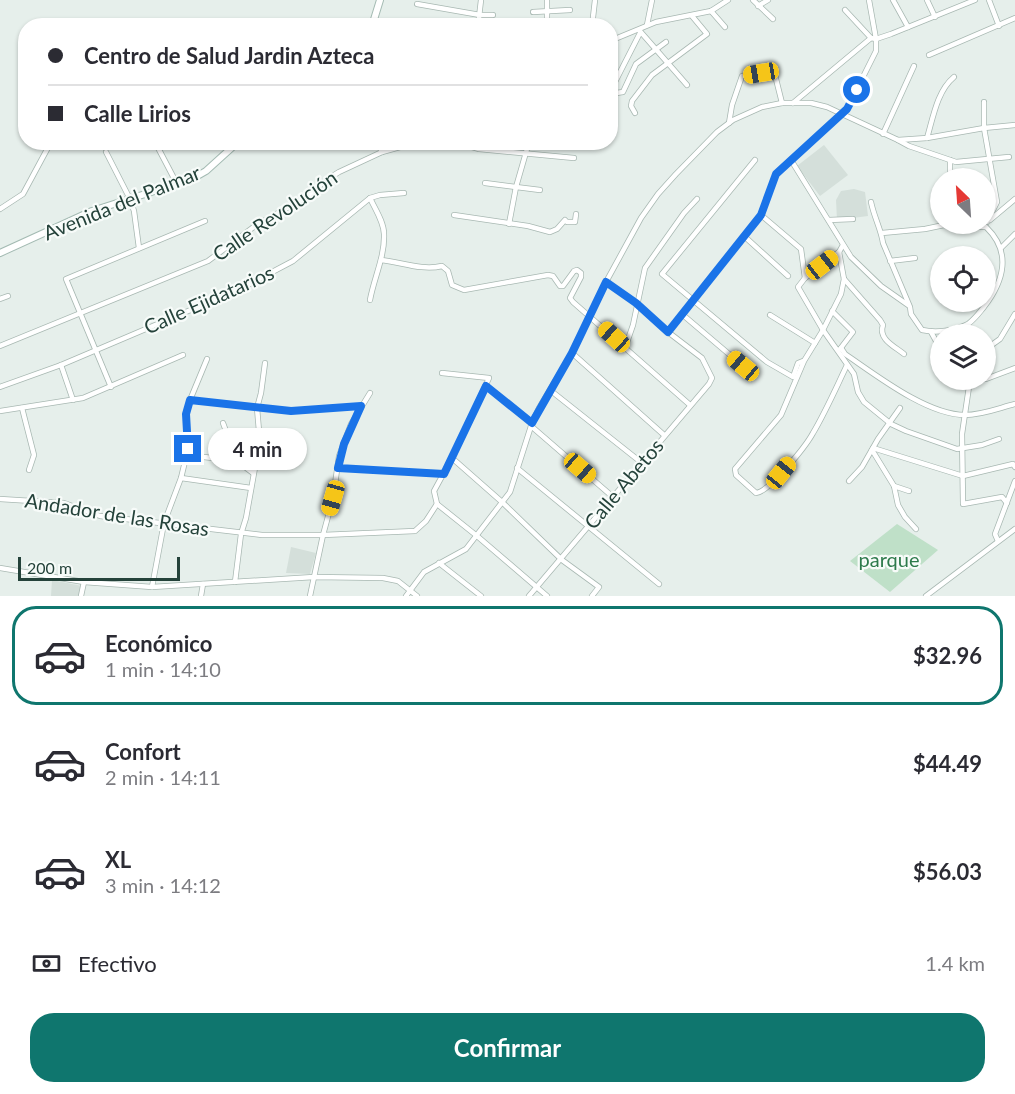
<!DOCTYPE html>
<html lang="es">
<meta charset="utf-8">
<style>
body{margin:0;font-family:Lato,sans-serif;background:#f7f7f7;color:#2b2b33;height:100vh;display:flex;flex-direction:column;font-size:22px;white-space:nowrap}
*{box-sizing:border-box;margin:0}
p{font-size:20px;color:#7c7c81}
.icon{flex:none;width:33px;height:33px;fill:none;stroke:currentColor;stroke-width:2;stroke-linecap:round;stroke-linejoin:round}
.map{position:relative;height:596px;overflow:hidden}
.side{display:flex;flex-direction:column;background:#fff;flex:1}
.side>*{flex:none}
.guide{position:absolute;left:18px;top:18px;width:600px;height:132px;border-radius:24px;box-shadow:0 2px 4px #0004;display:grid;align-content:center;height:132px;padding:0 30px;background:#fff}
.needle{width:39px;rotate:335deg}
.fabs{position:absolute;left:930px;top:168px;display:grid;gap:12px}
.fabs a{display:grid;place-items:center;width:66px;height:66px;border-radius:50%;background:#fff;box-shadow:0 2px 4px #0004;font-size:30px}
.scale{position:absolute;left:18px;bottom:15px;width:162px;box-sizing:border-box;padding-left:6px;border:3px solid #24423a;border-top:0;font-size:16px;line-height:21px;white-space:nowrap;color:#24423a;-webkit-text-stroke:4px #f7fbf9;paint-order:stroke}
.end{position:absolute;width:27px;height:27px;margin:-14px;border:8px solid #1a73e8;background:#fff;box-shadow:0 0 0 3px #fff}
.from{border-radius:50%}
.bubble{position:absolute;height:42px;border-radius:21px;background:#fff;box-shadow:0 2px 4px #0004;font-size:20px;font-weight:700;line-height:42px;text-align:center}
.car{position:absolute;width:18px;height:36px;margin:-18px -9px;border-radius:8px;box-shadow:0 0 4px 2px #0007;background:linear-gradient(#f5c518 24%,#345 0 40%,#f5c518 0 76%,#345 0 86%,#f5c518 0)}
.guide b{display:flex;align-items:center;gap:21px;height:57px;font-size:22px}
.guide b+b{border-top:2px solid #e1e1e2}
.guide i{width:15px;height:15px;background:#2b2b33}
ul{padding:10px 0 0;list-style:none}
li{display:flex;align-items:center;gap:18px;height:99px;margin:0 12px 9px;padding:0 18px;border:3px solid transparent;border-radius:24px}
li div{flex:1}
li b{display:block;font-size:22px}
li em{font-style:normal;font-weight:700}
li.current{border-color:#0f766e}
li>.icon{width:54px;height:54px;stroke-width:1.5}
.pay{display:flex;align-items:center;gap:15px;height:66px;padding:0 30px;font-size:22px}
.pay p{margin-inline-start:auto}
.action{display:flex;gap:12px;margin-top:auto;padding:12px 30px}
.action a{flex:1;height:69px;border-radius:24px;background:#0f766e;color:#fff;font-size:24px;font-weight:700;line-height:69px;text-align:center}
.map>svg:first-child{display:block}
.built{fill:#d4dfda}
.green{fill:#bfe0c8}
.lines{fill:none;stroke-linecap:round;stroke-linejoin:round}
.street-casing{stroke:#a8b8b2;stroke-width:6}
.secondary-casing{stroke:#a4bbb3;stroke-width:8}
.street{stroke:#fff;stroke-width:4.5}
.secondary{stroke:#fff;stroke-width:6}
.route{stroke:#1a73e8;stroke-width:8}
.labels{text-anchor:middle;stroke-width:4.5;stroke-linejoin:round;paint-order:stroke}
.street-label{font-size:20px;fill:#24423a;stroke:#f7fbf9}
.park-label{font-size:20px;fill:#2d7a4b;stroke:#f7fbf9}
</style>
<div class="map">
<svg width="1015" height="596" viewBox="0 0 1015 596">
<rect width="100%" height="100%" fill="#e6efeb"/>
<g class="built">
<path d="M851 78 859 83 849 100 841 95Z"/>
<path d="M824 145 848 175 820 196 797 166Z"/>
<path d="M854 189 865 192 868 216 837 220 836 200 841 191Z"/>
<path d="M291 547 316 553 310 574 286 573Z"/>
<path d="M52 580 82 586 80 596H51Z"/>
</g>
<path class="green" d="M897 524 938 550 890 592 850 561Z"/>
<g class="lines">
<g class="street-casing">
<g id="street">
<path d="M753 0 773 19"/>
<path d="M893 0 908 27"/>
<path d="M927 0 935 17"/>
<path d="M989 0 999 26"/>
<path d="M417 4 480 15H493"/>
<path d="M758 6 768 0"/>
<path d="M845 10 871 38"/>
<path d="M711 11 725 27"/>
<path d="M533 12 570 10"/>
<path d="M647 25 652 0"/>
<path d="M478 26 481 0"/>
<path d="M547 26V0"/>
<path d="M592 26 595 0"/>
<path d="M639 30 687 85"/>
<path d="M610 41 656 22 711 11 728 0"/>
<path d="M929 55 1015 18"/>
<path d="M615 82 640 33"/>
<path d="M610 94 623 92 636 64 666 42"/>
<path d="M984 102V128L997 202 987 222"/>
<path d="M793 103 871 38 876 39 891 34 975 0"/>
<path d="M635 113 631 106 632 101 652 75 707 34 692 16"/>
<path d="M729 123 732 105 742 76 774 71 782 103"/>
<path d="M883 134 914 66"/>
<path d="M927 138C933 118 937 91 954 77"/>
<path d="M898 140 909 146 956 162 1009 157"/>
<path d="M155 142 177 184"/>
<path d="M377 142 382 152"/>
<path d="M455 142 479 149 574 158"/>
<path d="M106 152 130 199 134 211 139 248"/>
<path d="M755 160 662 274 767 362 793 377 798 363 803 361"/>
<path d="M791 160 851 257 881 286 908 305"/>
<path d="M950 178V160"/>
<path d="M485 183 540 190"/>
<path d="M370 198C375 209 384 222 384 234 385 256 374 278 370 300"/>
<path d="M871 202C874 217 881 229 883 243L910 307 911 314 922 330C936 333 955 331 968 324 975 319 979 313 984 307 1004 281 1012 252 986 227L944 225 925 229 882 233"/>
<path d="M0 209 23 194 51 142"/>
<path d="M454 215 528 226 550 232 557 229 565 220 567 222H575L576 214"/>
<path d="M761 215 801 249 805 278"/>
<path d="M829 220 853 219"/>
<path d="M990 220 1015 199"/>
<path d="M509 224 516 187 529 142"/>
<path d="M744 236 788 276"/>
<path d="M843 245 839 252 844 279 841 294 823 330 804 361 781 415 735 469 736 475 756 493C769 492 806 446 813 433 826 411 836 388 847 365"/>
<path d="M1001 248 1015 234"/>
<path d="M839 252 805 278 798 287 823 330 854 374 858 392 864 402 891 424 906 431 957 449 982 445 999 439"/>
<path d="M381 260C401 262 422 271 442 266L448 271 452 285 464 290 548 275 553 276 560 286H563L574 271 577 270 581 273V277L570 298 573 302 690 405"/>
<path d="M890 261 915 258"/>
<path d="M844 279 880 320 883 325C878 339 894 346 904 354"/>
<path d="M0 299 8 296"/>
<path d="M832 311 853 332 840 349"/>
<path d="M683 315 743 366"/>
<path d="M770 315 815 343"/>
<path d="M668 332 761 215 776 174 847 109 876 51V39L869 0"/>
<path d="M931 332 936 341 940 342"/>
<path d="M0 346 208 261 255 226 308 196 326 180 339 172 382 152 418 142"/>
<path d="M625 348 633 325 645 268 684 213 697 199"/>
<path d="M841 348 845 354C876 375 927 415 965 415 982 415 999 408 1015 404"/>
<path d="M986 349 1000 339 1015 314"/>
<path d="M572 353 664 435"/>
<path d="M61 365 73 400"/>
<path d="M442 373 489 378 452 458 434 491 437 504 477 536 547 596"/>
<path d="M986 379 1015 368"/>
<path d="M970 380 962 434 963 504 1002 497 1007 503"/>
<path d="M969 382 982 380"/>
<path d="M486 386 532 423"/>
<path d="M0 387 61 365 240 289 293 261 370 198 380 195 404 193"/>
<path d="M111 387 66 279 205 221"/>
<path d="M550 390 642 463"/>
<path d="M190 400 291 411 361 406"/>
<path d="M22 408 34 455 29 470"/>
<path d="M0 411 83 398 183 355"/>
<path d="M223 423 237 461 253 473"/>
<path d="M531 426 613 497"/>
<path d="M873 448 963 476 1013 464 1015 467"/>
<path d="M872 450 894 486 898 505 905 517 916 529"/>
<path d="M204 457 237 461"/>
<path d="M452 458 502 502 562 560 599 587 592 596"/>
<path d="M338 468 444 474"/>
<path d="M517 468 659 584"/>
<path d="M181 478 251 488"/>
<path d="M849 481 862 467 878 439 900 408"/>
<path d="M894 486 909 491"/>
<path d="M0 499 64 503 100 516 262 535H323L415 531 426 521 437 504"/>
<path d="M998 541 995 534 1015 481"/>
<path d="M439 563 481 596"/>
<path d="M0 568 84 582 152 587 314 577 383 578 398 581 417 596"/>
<path d="M235 582 241 534 246 518 258 451 259 431 257 408 261 393 265 363"/>
<path d="M152 587 164 523 181 478 188 449 186 414 190 400 207 359"/>
<path d="M81 596 84 582"/>
<path d="M201 596 203 584"/>
<path d="M310 596 323 535 333 498 339 456 351 424 370 393"/>
<path d="M406 596 424 572 466 549 510 492 532 423 539 408 572 353 606 282 641 218 658 194 676 174 717 132 733 120 762 107 782 103H811L827 107 898 140 927 138 984 128 1015 125"/>
<path d="M529 596 709 384 712 378 702 358 668 332 636 303 606 282"/>
<path d="M926 596 1015 529"/>
</g>
</g>
<g class="secondary-casing">
<g id="secondary">
<path d="M372 26 380 0"/>
<path d="M0 253 92 211 192 179 206 171 238 142"/>
</g>
</g>
<use href="#street" class="street"/>
<use href="#secondary" class="secondary"/>
</g>
<g class="lines">
<path class="route" d="M188 449 186 414 190 400 291 411 361 406 344 444 338 468 444 474 486 386 532 423 572 353 606 282 636 303 668 332 761 215 776 174 847 109 857 90"/>
</g>
<g class="labels">
<g class="street-label">
<text transform="translate(122 203) rotate(-22)" y="7">Avenida del Palmar</text>
<text transform="translate(275 216) rotate(-34)" y="7">Calle Revolución</text>
<text transform="translate(209 300) rotate(-24)" y="7">Calle Ejidatarios</text>
<text transform="translate(624 484) rotate(-50)" y="7">Calle Abetos</text>
<text transform="translate(117 515) rotate(9)" y="7">Andador de las Rosas</text>
</g>
<g class="park-label">
<text x="889" y="567">parque</text>
</g>
</g>
</svg>
<div class="fabs">
<a><svg class="needle" viewBox="-14 -14 28 28"><path d="M0-13l5 13h-10z" fill="#e53935"/><path d="M0 13l5-13h-10z" fill="#7c7c81"/></svg></a>
<a><svg class="icon" aria-label="locate" viewBox="0 0 24 24"><circle cx="12" cy="12" r="6"/><path d="M12 2v4M12 18v4M2 12h4M18 12h4"/></svg></a>
<a><svg class="icon" aria-label="layers" viewBox="0 0 24 24"><path d="M12 4l9 5-9 5-9-5zM3 14l9 5 9-5"/></svg></a>
</div>
<div class="scale">200 m</div>
<i class="end from" style="left:857px;top:90px"></i>
<i class="end" style="left:188px;top:449px"></i>
<div class="bubble" style="left:208px;top:428px;width:99px">4 min</div>
<i class="car" style="left:761px;top:73px;rotate:260deg"></i>
<i class="car" style="left:822px;top:265px;rotate:52deg"></i>
<i class="car" style="left:614px;top:337px;rotate:312deg"></i>
<i class="car" style="left:743px;top:366px;rotate:310deg"></i>
<i class="car" style="left:580px;top:468px;rotate:131deg"></i>
<i class="car" style="left:781px;top:473px;rotate:39deg"></i>
<i class="car" style="left:333px;top:498px;rotate:196deg"></i>
<div class="guide">
<b><i class="from"></i>Centro de Salud Jardin Azteca</b>
<b><i></i>Calle Lirios</b>
</div>
</div>
<section class="side">
<ul>
<li class="current"><svg class="icon" aria-label="car" viewBox="0 0 24 24"><path d="M5 17H2v-5l4-1 3-4h7l3 4 3 1v5h-3M9 17h6M6 11h13"/><circle cx="7" cy="17" r="2"/><circle cx="17" cy="17" r="2"/></svg><div><b>Económico</b><p>1 min · 14:10</p></div><em>$32.96</em></li>
<li><svg class="icon" aria-label="car" viewBox="0 0 24 24"><path d="M5 17H2v-5l4-1 3-4h7l3 4 3 1v5h-3M9 17h6M6 11h13"/><circle cx="7" cy="17" r="2"/><circle cx="17" cy="17" r="2"/></svg><div><b>Confort</b><p>2 min · 14:11</p></div><em>$44.49</em></li>
<li><svg class="icon" aria-label="car" viewBox="0 0 24 24"><path d="M5 17H2v-5l4-1 3-4h7l3 4 3 1v5h-3M9 17h6M6 11h13"/><circle cx="7" cy="17" r="2"/><circle cx="17" cy="17" r="2"/></svg><div><b>XL</b><p>3 min · 14:12</p></div><em>$56.03</em></li>
</ul>
<div class="pay"><svg class="icon" aria-label="cash" viewBox="0 0 24 24"><path d="M3 7h18v10H3z"/><circle cx="12" cy="12" r="2"/></svg>Efectivo<p>1.4 km</p></div>
<div class="action"><a>Confirmar</a></div>
</section>
